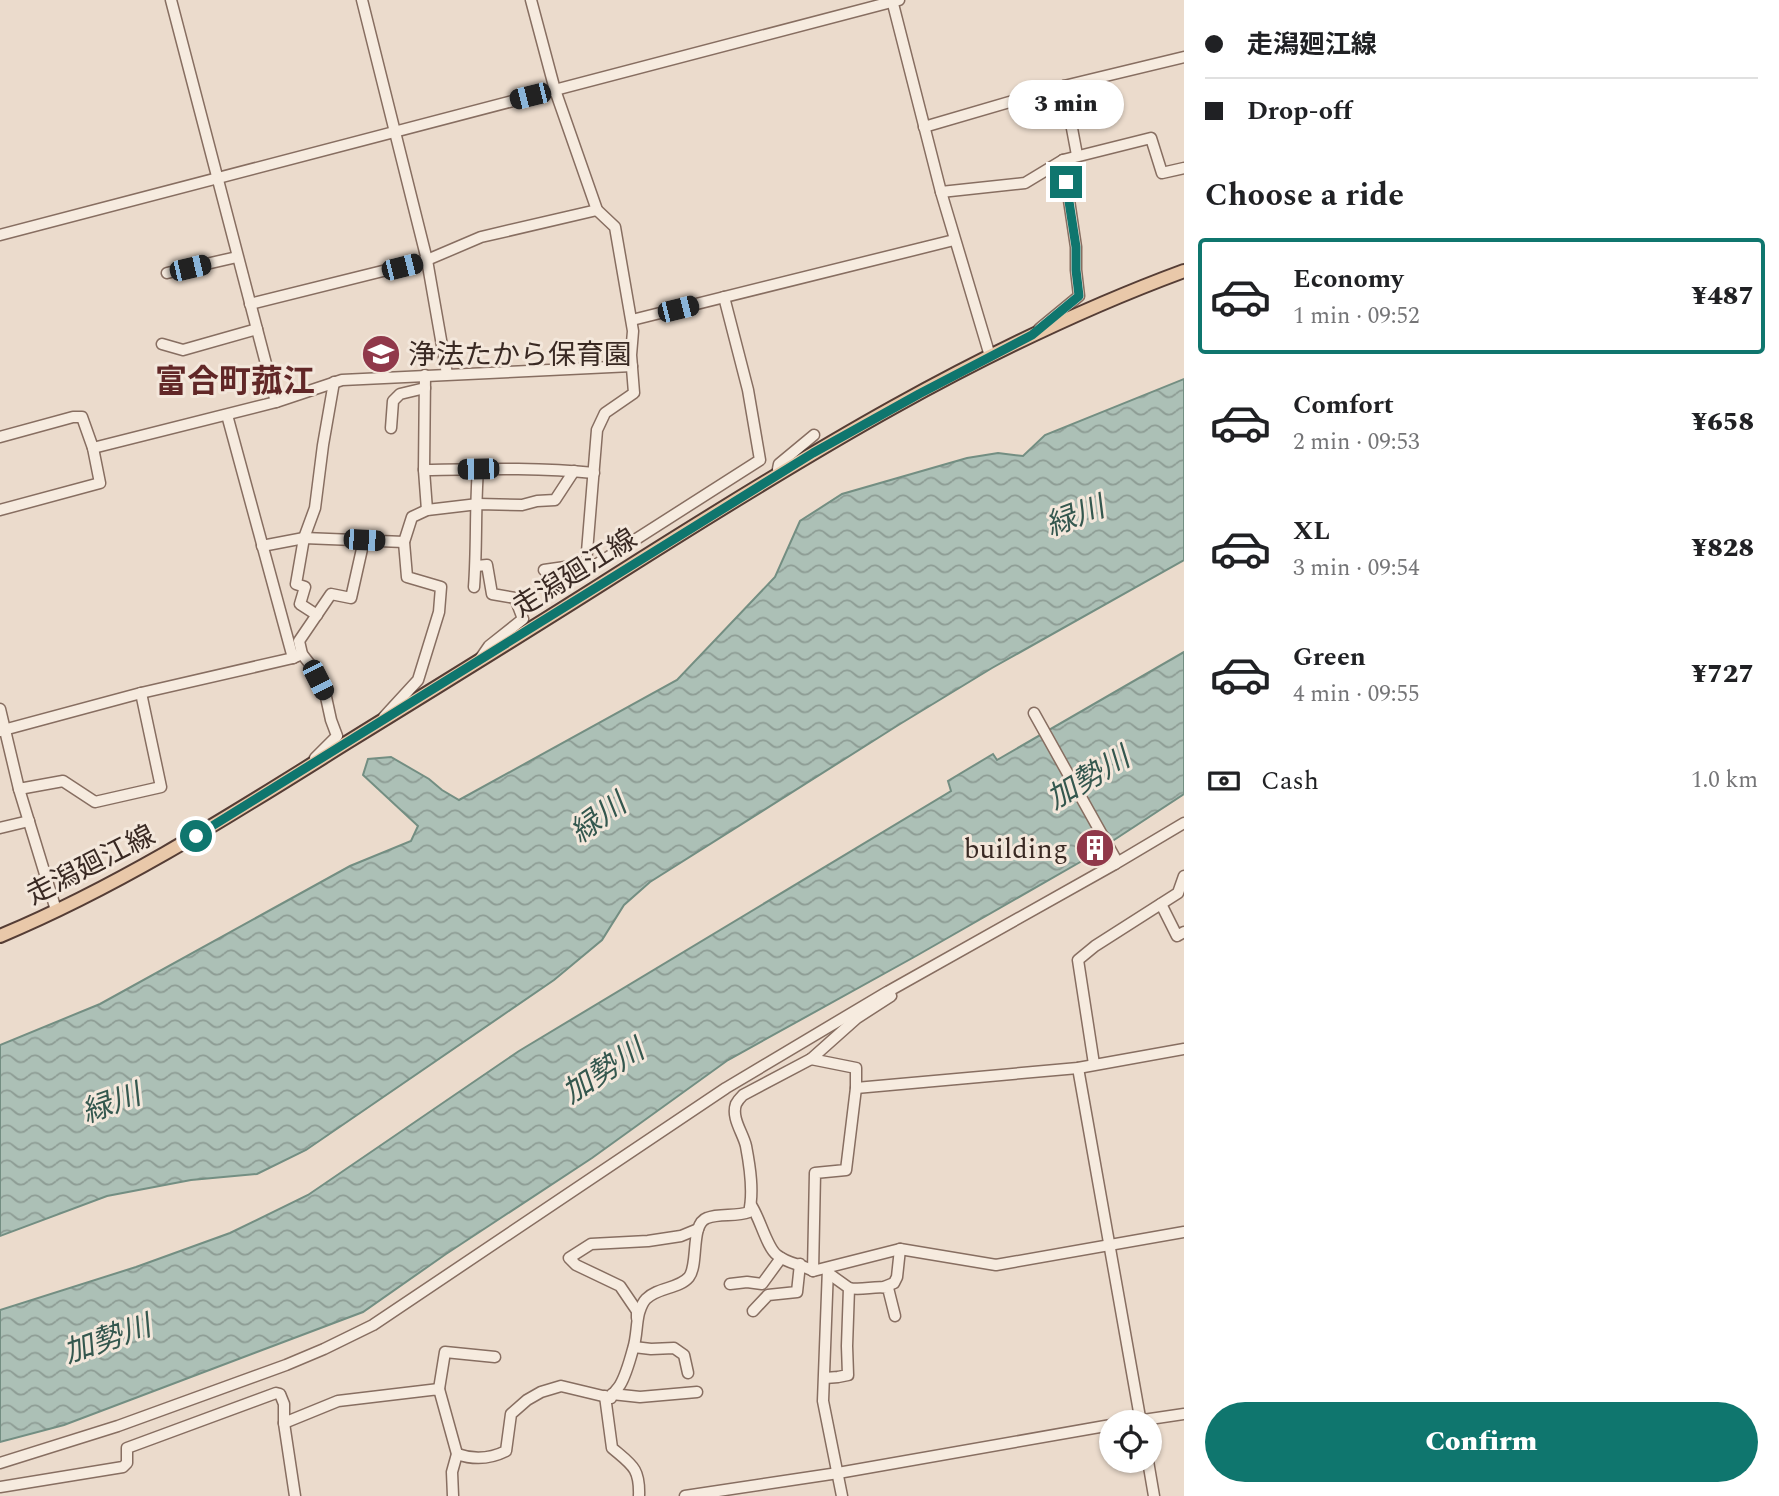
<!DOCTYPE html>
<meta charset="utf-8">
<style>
body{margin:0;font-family:Spectral,"Noto Sans JP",serif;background:#f2f2f2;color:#202124;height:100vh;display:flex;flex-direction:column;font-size:26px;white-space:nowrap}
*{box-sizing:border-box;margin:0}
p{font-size:23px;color:#757577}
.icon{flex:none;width:38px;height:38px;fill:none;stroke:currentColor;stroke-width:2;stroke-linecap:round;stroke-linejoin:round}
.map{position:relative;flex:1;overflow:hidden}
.sheet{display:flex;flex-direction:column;background:#fff;width:595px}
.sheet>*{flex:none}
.guide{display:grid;align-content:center;height:154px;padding:0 21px;background:#fff}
.buttons{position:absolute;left:1099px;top:1410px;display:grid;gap:14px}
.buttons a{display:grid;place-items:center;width:63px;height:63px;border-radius:50%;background:#fff;box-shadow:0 2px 5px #0004;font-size:35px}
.end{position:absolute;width:32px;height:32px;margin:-16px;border:9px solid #0f766e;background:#fff;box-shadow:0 0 0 4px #fff}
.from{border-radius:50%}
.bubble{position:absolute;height:49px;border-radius:24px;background:#fff;box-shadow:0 2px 5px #0004;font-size:23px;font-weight:800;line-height:49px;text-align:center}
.car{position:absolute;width:21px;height:42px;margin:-21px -10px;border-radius:9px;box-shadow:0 0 5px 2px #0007;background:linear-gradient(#222 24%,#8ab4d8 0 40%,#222 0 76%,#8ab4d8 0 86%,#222 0)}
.guide b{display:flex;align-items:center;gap:24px;height:66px;font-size:26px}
.guide b+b{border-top:2px solid #e0e0e0}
.guide i{width:18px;height:18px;background:#202124}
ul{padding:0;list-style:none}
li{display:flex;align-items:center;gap:21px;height:116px;margin:0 14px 10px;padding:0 7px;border:4px solid transparent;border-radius:7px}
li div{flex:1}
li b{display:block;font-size:26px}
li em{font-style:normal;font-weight:800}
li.active{border-color:#0f766e}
li>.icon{width:63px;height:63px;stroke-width:1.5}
h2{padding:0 21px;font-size:32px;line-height:84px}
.pay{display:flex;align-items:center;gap:18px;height:77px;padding:0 21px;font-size:26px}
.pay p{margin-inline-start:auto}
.cta{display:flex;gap:14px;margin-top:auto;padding:14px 21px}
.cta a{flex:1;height:80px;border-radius:42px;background:#0f766e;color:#fff;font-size:28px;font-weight:800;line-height:80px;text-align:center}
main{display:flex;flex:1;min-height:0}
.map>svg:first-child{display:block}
.water{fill:url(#water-waves);stroke:#738e82;stroke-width:2}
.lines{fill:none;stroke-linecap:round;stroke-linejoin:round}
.minor-casing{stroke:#876e61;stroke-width:13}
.major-casing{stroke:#553d35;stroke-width:16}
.minor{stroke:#f6ebdf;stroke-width:10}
.major{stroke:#e9c8a9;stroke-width:12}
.route{stroke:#0f766e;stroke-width:9}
.labels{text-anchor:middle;stroke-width:6;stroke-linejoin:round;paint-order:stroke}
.poi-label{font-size:28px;fill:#392923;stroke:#f3e7db;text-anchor:start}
.street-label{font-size:28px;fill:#392923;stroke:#f3e7db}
.water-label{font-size:30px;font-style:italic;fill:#34574e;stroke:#f3e7db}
.quarter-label{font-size:32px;font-weight:bold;fill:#612727;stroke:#f3e7db}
</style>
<main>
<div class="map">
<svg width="1184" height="1496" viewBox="0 0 1184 1496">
<defs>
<pattern id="water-waves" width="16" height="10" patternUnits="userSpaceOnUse" patternTransform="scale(1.75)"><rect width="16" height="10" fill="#acc0b6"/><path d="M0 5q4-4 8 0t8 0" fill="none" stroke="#8d9c94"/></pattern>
</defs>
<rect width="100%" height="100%" fill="#ebdbcc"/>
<g class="water">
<path d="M1184 379V560L992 668 900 724 650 882 624 905 602 940 554 980 306 1150 257 1174 191 1180 107 1196 0 1236V1045L100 1004 350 866 411 841 418 826 363 775 368 759 391 757 429 779 442 790 459 800 677 680 775 577 800 521 842 494 967 458 998 453 1023 456 1045 435Z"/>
<path d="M1184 652V794L1082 861 916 956 728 1060 592 1158 446 1254 363 1312 64 1425 0 1442V1310L136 1267 230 1233 308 1195 519 1051 951 791 948 781 993 754 997 760Z"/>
</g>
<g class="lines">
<g class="minor-casing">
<g id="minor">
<path d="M171 0 276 402"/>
<path d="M362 0 427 260 447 374"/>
<path d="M531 0 555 90 597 210 615 227 633 331 631 355 634 393 605 413 597 430 586 564 594 566 760 460 748 390 724 297"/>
<path d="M892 0 941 192 990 356"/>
<path d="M1064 86 1077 155"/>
<path d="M924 127 1064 86 1184 57"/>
<path d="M941 192 1025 183 1063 160 1151 138 1162 173 1184 168"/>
<path d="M0 235 899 0"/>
<path d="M167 273 237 257"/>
<path d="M250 304 427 260 481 237 597 210"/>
<path d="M632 320 954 240"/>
<path d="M1039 329 1079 296 1076 270V247L1063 160"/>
<path d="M162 344 183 350 257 329"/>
<path d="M425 375 424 470 427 510"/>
<path d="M227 415 293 658"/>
<path d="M391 428 393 401 400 394 425 388"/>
<path d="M0 437 73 417H82L93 448 100 483 0 510"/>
<path d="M93 448 276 402 342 380 632 366"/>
<path d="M424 470C480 469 538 467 594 473"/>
<path d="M779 474 778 469 779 464 814 435"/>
<path d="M262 546 304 538 404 542"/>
<path d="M476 566 487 565 492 594 515 598 523 619 489 646 480 659"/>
<path d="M544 570 586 564"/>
<path d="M474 587C477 548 475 508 478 469"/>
<path d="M317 615 300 604 305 587 296 584 304 538 315 508 323 445 334 382"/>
<path d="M0 709 19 789 56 910"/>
<path d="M384 717 418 680 439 612 441 587 407 577 404 542 412 517 427 510 478 504 522 505 537 501 555 500 574 471"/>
<path d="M0 731 141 693 293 658 302 654"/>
<path d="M315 758 337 736 331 720 326 697 309 663 302 654 299 641 331 594 351 598 364 540"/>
<path d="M19 789 63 781 95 802 161 787 141 693"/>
<path d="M0 828 29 821"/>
<path d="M1115 864 1184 823"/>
<path d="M1161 904 1177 936 1184 932"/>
<path d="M811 1059 856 1068V1088L846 1170 815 1173 813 1271"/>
<path d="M1094 1064 1078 960 1095 946 1178 893 1184 876"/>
<path d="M1078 1068 1141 1423"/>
<path d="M856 1088 1078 1068 1184 1049"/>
<path d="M751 1205C760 1218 767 1248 777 1255 788 1264 801 1264 813 1271L900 1249 996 1265 1184 1232"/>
<path d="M828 1268 823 1401 842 1496"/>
<path d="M730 1284 747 1282 762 1284 781 1258"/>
<path d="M884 1287 894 1283 897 1277 900 1249"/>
<path d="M849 1288C862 1291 876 1285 888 1288L895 1316"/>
<path d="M753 1311 768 1295 797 1292 800 1264"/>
<path d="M637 1318V1311L620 1286 576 1265 569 1258 591 1244 648 1241 681 1236 698 1229"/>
<path d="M634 1347 651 1349 674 1348 684 1355 688 1373"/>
<path d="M825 1378 838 1377 848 1375 847 1346 849 1288 828 1273"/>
<path d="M439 1389 445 1352 495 1357"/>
<path d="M612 1394 640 1397 697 1392"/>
<path d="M605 1396 612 1448C632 1465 640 1468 639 1496"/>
<path d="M284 1423 338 1401 439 1389 457 1454 452 1472 453 1496"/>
<path d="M1123 1423 1184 1414"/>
<path d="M457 1454C474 1460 490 1459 506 1451L511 1414 527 1400 541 1392 561 1386 611 1398C613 1392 617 1390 620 1385 626 1375 630 1360 633 1349 637 1337 636 1325 639 1313 641 1307 642 1303 646 1299 658 1287 679 1289 689 1277 699 1264 690 1224 707 1218 720 1213 736 1217 749 1212 754 1192 750 1167 746 1146 743 1133 731 1118 736 1104 737 1102 742 1096 743 1095L811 1059 857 1018 891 996 889 991 1115 864V858L1034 713"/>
<path d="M1148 1461 1154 1496"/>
<path d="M0 1463 118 1426 286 1365 324 1349 373 1325 726 1088 887 992"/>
<path d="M0 1487 123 1467 127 1463V1448L276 1393 280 1394 284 1404V1423L295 1496"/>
<path d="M685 1496 838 1473 1111 1425"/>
</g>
</g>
<g class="major-casing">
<path id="major" d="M0 936C122 885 234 813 346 743 437 687 528 631 619 573 799 459 983 345 1184 271"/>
</g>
<use href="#minor" class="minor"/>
<use href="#major" class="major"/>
</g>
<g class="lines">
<path class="route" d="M196 836 813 453 919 394 1032 335 1079 296 1076 270V247L1066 182"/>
</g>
<defs>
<g id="school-disc" transform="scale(2.0125)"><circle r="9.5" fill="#90384a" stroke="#f3e7db"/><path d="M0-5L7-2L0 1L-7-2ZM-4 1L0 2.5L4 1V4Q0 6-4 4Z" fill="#fff"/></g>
<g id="building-disc" transform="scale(2.0125)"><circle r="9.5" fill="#90384a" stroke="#f3e7db"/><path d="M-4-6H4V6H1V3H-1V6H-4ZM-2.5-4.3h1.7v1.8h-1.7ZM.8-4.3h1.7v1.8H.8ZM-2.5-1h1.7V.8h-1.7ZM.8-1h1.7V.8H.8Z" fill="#fff"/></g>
</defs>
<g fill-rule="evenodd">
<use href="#school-disc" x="381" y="354"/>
<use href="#building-disc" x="1095" y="848"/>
</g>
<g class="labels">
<g class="poi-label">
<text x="408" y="364">浄法たから保育園</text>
<text x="1068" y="858" text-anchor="end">building</text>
</g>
<g class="street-label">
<text transform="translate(574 572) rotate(-32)" y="10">走潟廻江線</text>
<text transform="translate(90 864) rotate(-27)" y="10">走潟廻江線</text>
</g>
<g class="water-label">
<text transform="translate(1075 516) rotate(-21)" y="10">緑川</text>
<text transform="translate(1088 778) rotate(-31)" y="10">加勢川</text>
<text transform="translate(598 818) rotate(-36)" y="10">緑川</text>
<text transform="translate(603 1071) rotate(-33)" y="10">加勢川</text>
<text transform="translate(111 1103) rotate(-20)" y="10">緑川</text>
<text transform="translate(107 1339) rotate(-19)" y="10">加勢川</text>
</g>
<g class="quarter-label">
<text x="235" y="392">富合町菰江</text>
</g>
</g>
</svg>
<div class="buttons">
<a><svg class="icon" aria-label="locate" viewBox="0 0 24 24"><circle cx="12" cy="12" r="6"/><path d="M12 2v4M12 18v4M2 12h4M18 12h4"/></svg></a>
</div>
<i class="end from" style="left:196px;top:836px"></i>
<i class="end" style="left:1066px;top:182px"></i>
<div class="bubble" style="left:1008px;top:80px;width:116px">3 min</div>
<i class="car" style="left:530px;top:96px;rotate:256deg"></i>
<i class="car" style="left:402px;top:267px;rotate:76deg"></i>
<i class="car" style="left:190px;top:268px;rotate:77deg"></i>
<i class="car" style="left:678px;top:309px;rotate:76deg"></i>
<i class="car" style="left:478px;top:469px;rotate:269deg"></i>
<i class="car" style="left:364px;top:540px;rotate:93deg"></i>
<i class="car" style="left:318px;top:680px;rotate:153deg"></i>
</div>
<section class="sheet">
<div class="guide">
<b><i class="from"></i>走潟廻江線</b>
<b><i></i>Drop-off</b>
</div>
<h2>Choose a ride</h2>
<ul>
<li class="active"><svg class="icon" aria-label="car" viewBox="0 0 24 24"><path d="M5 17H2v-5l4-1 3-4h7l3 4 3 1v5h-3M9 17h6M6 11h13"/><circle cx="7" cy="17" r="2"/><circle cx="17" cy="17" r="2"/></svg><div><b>Economy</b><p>1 min · 09:52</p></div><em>¥487</em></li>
<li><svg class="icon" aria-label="car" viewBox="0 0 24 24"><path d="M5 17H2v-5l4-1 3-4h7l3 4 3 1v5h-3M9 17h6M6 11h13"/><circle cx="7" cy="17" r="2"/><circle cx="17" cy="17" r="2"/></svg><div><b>Comfort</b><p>2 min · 09:53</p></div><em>¥658</em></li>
<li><svg class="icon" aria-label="car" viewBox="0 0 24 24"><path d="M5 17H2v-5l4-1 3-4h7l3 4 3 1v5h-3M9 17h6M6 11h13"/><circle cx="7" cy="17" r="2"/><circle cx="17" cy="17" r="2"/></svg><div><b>XL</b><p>3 min · 09:54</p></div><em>¥828</em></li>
<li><svg class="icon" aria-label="car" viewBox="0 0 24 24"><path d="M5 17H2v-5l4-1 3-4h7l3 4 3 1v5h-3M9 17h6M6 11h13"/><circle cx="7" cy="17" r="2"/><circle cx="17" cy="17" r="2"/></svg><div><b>Green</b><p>4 min · 09:55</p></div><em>¥727</em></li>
</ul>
<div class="pay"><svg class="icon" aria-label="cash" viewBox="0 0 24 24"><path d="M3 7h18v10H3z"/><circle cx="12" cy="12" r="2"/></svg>Cash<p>1.0 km</p></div>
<div class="cta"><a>Confirm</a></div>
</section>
</main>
